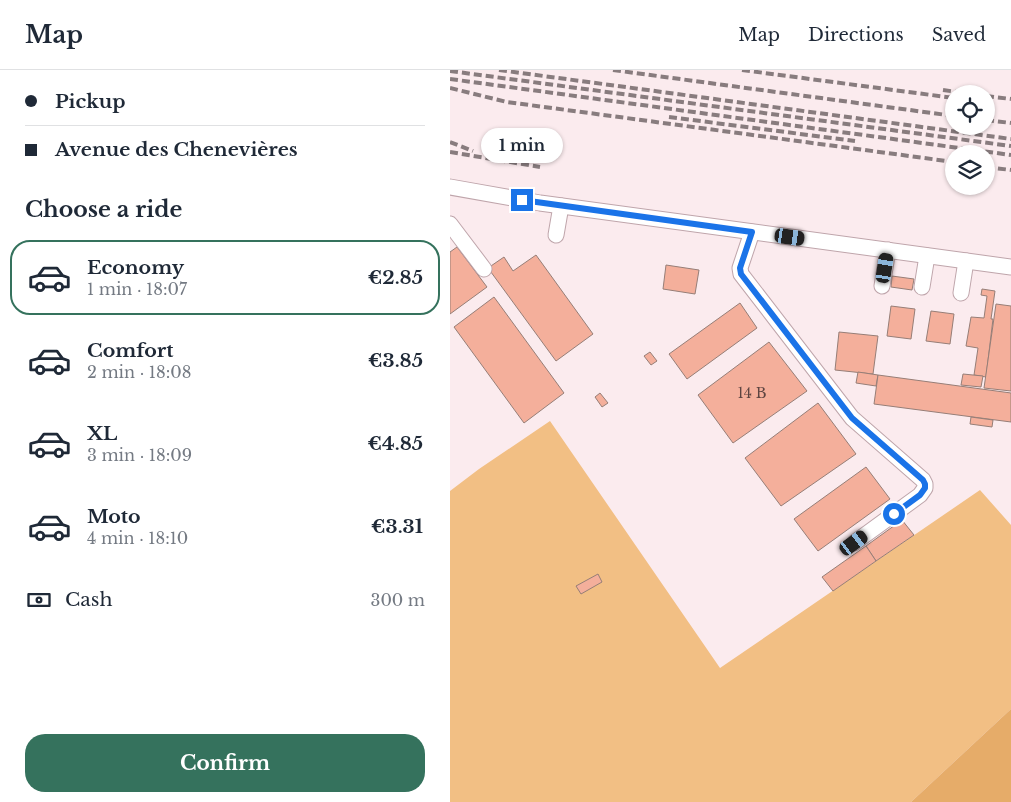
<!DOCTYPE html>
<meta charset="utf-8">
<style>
body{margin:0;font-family:"Libre Baskerville",serif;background:#f2f2f3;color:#1f2937;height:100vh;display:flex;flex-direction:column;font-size:19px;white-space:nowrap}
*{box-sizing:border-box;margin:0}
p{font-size:16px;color:#747a83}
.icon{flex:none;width:28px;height:28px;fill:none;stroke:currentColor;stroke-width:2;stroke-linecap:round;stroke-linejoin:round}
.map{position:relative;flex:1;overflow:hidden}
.details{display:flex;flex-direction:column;background:#fff;width:450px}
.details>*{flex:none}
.guide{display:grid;align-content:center;height:110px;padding:0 25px;background:#fff}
.controls{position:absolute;left:495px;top:15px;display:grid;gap:10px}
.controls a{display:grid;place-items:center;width:50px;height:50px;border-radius:50%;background:#fff;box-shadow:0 1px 4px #0004;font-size:25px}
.end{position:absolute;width:22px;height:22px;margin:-11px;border:6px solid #1a73e8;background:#fff;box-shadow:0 0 0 2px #fff}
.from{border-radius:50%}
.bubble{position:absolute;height:35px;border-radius:18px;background:#fff;box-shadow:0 1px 4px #0004;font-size:16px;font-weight:800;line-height:35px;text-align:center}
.car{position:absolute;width:15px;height:30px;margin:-15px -8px;border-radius:6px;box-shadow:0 0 4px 1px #0007;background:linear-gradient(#222 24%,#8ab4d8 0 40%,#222 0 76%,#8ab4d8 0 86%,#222 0)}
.guide b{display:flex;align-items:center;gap:18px;height:48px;font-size:19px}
.guide b+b{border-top:1px solid #e0e1e3}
.guide i{width:12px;height:12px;background:#1f2937}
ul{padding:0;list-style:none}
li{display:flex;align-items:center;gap:15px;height:75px;margin:0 10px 8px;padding:0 15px;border:2px solid transparent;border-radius:20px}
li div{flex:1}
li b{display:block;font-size:19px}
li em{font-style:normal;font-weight:800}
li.on{border-color:#35725d}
li>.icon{width:45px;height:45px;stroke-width:1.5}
h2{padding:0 25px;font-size:22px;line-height:60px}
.pay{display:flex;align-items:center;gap:12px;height:55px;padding:0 25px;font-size:19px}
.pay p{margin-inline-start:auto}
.action{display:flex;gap:10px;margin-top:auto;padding:10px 25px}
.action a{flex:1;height:58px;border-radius:20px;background:#35725d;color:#fff;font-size:20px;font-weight:800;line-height:58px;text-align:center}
header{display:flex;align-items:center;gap:30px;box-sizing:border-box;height:70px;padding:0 25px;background:#fff;border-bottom:1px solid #e0e1e3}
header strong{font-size:24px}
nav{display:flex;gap:28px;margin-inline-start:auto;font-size:18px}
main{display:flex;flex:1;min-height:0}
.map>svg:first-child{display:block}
.green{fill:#f2bf84}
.forest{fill:#e6ac69}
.building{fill:#f4af9b;stroke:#967e77}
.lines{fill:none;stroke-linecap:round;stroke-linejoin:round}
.minor-casing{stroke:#bfa5ab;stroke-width:17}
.minor{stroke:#fff;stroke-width:15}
.rail{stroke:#887c7e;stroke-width:4;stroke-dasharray:8 4;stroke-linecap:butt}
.route{stroke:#1a73e8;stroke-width:6}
.labels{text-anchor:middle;stroke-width:5;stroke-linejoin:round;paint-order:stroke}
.number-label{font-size:14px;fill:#5d4441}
</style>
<header>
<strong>Map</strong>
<nav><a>Map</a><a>Directions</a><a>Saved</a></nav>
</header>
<main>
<section class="details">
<div class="guide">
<b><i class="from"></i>Pickup</b>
<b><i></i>Avenue des Chenevières</b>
</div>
<h2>Choose a ride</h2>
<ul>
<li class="on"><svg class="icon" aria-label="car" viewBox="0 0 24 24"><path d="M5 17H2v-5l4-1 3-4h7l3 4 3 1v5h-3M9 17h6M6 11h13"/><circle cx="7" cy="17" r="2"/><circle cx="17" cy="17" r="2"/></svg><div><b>Economy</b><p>1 min · 18:07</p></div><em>€2.85</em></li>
<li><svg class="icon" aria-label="car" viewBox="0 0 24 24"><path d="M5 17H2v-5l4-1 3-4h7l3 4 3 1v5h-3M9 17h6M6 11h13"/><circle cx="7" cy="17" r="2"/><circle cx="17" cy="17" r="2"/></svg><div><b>Comfort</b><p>2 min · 18:08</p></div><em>€3.85</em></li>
<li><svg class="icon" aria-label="car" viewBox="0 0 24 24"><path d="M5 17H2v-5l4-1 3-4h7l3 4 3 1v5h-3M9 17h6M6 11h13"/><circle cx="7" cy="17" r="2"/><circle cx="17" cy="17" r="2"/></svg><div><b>XL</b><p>3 min · 18:09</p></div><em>€4.85</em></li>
<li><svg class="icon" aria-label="car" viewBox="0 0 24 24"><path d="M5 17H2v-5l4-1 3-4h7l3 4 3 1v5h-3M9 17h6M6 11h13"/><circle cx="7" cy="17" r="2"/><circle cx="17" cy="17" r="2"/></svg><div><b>Moto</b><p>4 min · 18:10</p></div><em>€3.31</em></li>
</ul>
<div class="pay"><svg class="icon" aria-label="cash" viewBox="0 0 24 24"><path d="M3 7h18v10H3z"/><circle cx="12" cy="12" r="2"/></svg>Cash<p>300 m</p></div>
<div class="action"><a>Confirm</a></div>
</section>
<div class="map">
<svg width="561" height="732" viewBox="0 0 561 732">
<rect width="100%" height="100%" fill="#fbebee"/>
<path class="green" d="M100 351 270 598 530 420 561 455V639L461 732H0V421L29 399Z"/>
<path class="forest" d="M561 639V732H461Z"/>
<g class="building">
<path d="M7 177 37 217 0 244V182Z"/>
<path d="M86 185 143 264 106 291 38 198 54 187 63 201Z"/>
<path d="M216 195 249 200 245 224 213 219Z"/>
<path d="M442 206 464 209 462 220 441 217Z"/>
<path d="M532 219 545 221 541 249H543L536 307 524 305 528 278 516 276 521 247 534 248 537 226 531 225Z"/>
<path d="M44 227 114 323 74 353 4 257Z"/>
<path d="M290 233 307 258 237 309 219 284Z"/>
<path d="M546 234 561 236V321L534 318Z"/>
<path d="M441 236 465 239 461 269 437 266Z"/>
<path d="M481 241 504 244 500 274 476 271Z"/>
<path d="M389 262 428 266 423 304 385 300Z"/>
<path d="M319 272 357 321 283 373 248 325Z"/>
<path d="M200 282 207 291 201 295 194 286Z"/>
<path d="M408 302 428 305 426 316 406 313Z"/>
<path d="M513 304 533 306 531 317 511 315Z"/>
<path d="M428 305 561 323V352L424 334Z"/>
<path d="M150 323 158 333 152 337 145 327Z"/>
<path d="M368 333 406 384 331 436 295 388Z"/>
<path d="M521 347 543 350 542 357 520 354Z"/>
<path d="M416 397 440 429 368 481 344 449Z"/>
<path d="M452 450 464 465 426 491 416 476Z"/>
<path d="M416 476 426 491 383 521 372 507Z"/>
<path d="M148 504 152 512 131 524 126 516Z"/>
</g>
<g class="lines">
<g class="minor-casing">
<g id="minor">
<path d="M0 117 90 133 561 197"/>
<path d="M0 154 34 199"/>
<path d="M302 162 290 198 291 204 402 348 473 410 475 414V418L470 425 404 473"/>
<path d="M106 165 111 136"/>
<path d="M432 216 438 180"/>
<path d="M472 217 477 186"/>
<path d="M511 223 516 191"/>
</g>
</g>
<use href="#minor" class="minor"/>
<g class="rail">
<path d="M49 0 561 69"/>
<path d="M163 0 504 46"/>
<path d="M292 0 504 28"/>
<path d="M0 1 561 76"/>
<path d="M0 9 561 85"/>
<path d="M0 18 57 32 504 92"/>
<path d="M493 20 521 24"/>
<path d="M536 26 561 29"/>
<path d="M219 47 405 71"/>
<path d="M536 50 561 53"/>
<path d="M0 72 23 81"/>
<path d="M0 82 90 97"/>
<path d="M536 97 561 100"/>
</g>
</g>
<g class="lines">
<path class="route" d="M72 130 302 162 290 198 291 204 402 348 473 410 475 414V418L470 425 444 444"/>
</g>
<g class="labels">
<g class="number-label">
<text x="302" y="328">14 B</text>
</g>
</g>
</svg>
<div class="controls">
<a><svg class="icon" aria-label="locate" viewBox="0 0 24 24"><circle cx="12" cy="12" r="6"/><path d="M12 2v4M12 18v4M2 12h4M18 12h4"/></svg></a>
<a><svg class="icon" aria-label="layers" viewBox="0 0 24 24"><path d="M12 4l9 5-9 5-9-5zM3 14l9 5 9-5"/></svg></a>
</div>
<i class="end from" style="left:444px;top:444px"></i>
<i class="end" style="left:72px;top:130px"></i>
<div class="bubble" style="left:31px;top:58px;width:82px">1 min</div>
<i class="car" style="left:340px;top:167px;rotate:98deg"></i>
<i class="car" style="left:435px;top:198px;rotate:9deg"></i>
<i class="car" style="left:404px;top:473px;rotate:54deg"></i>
</div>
</main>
